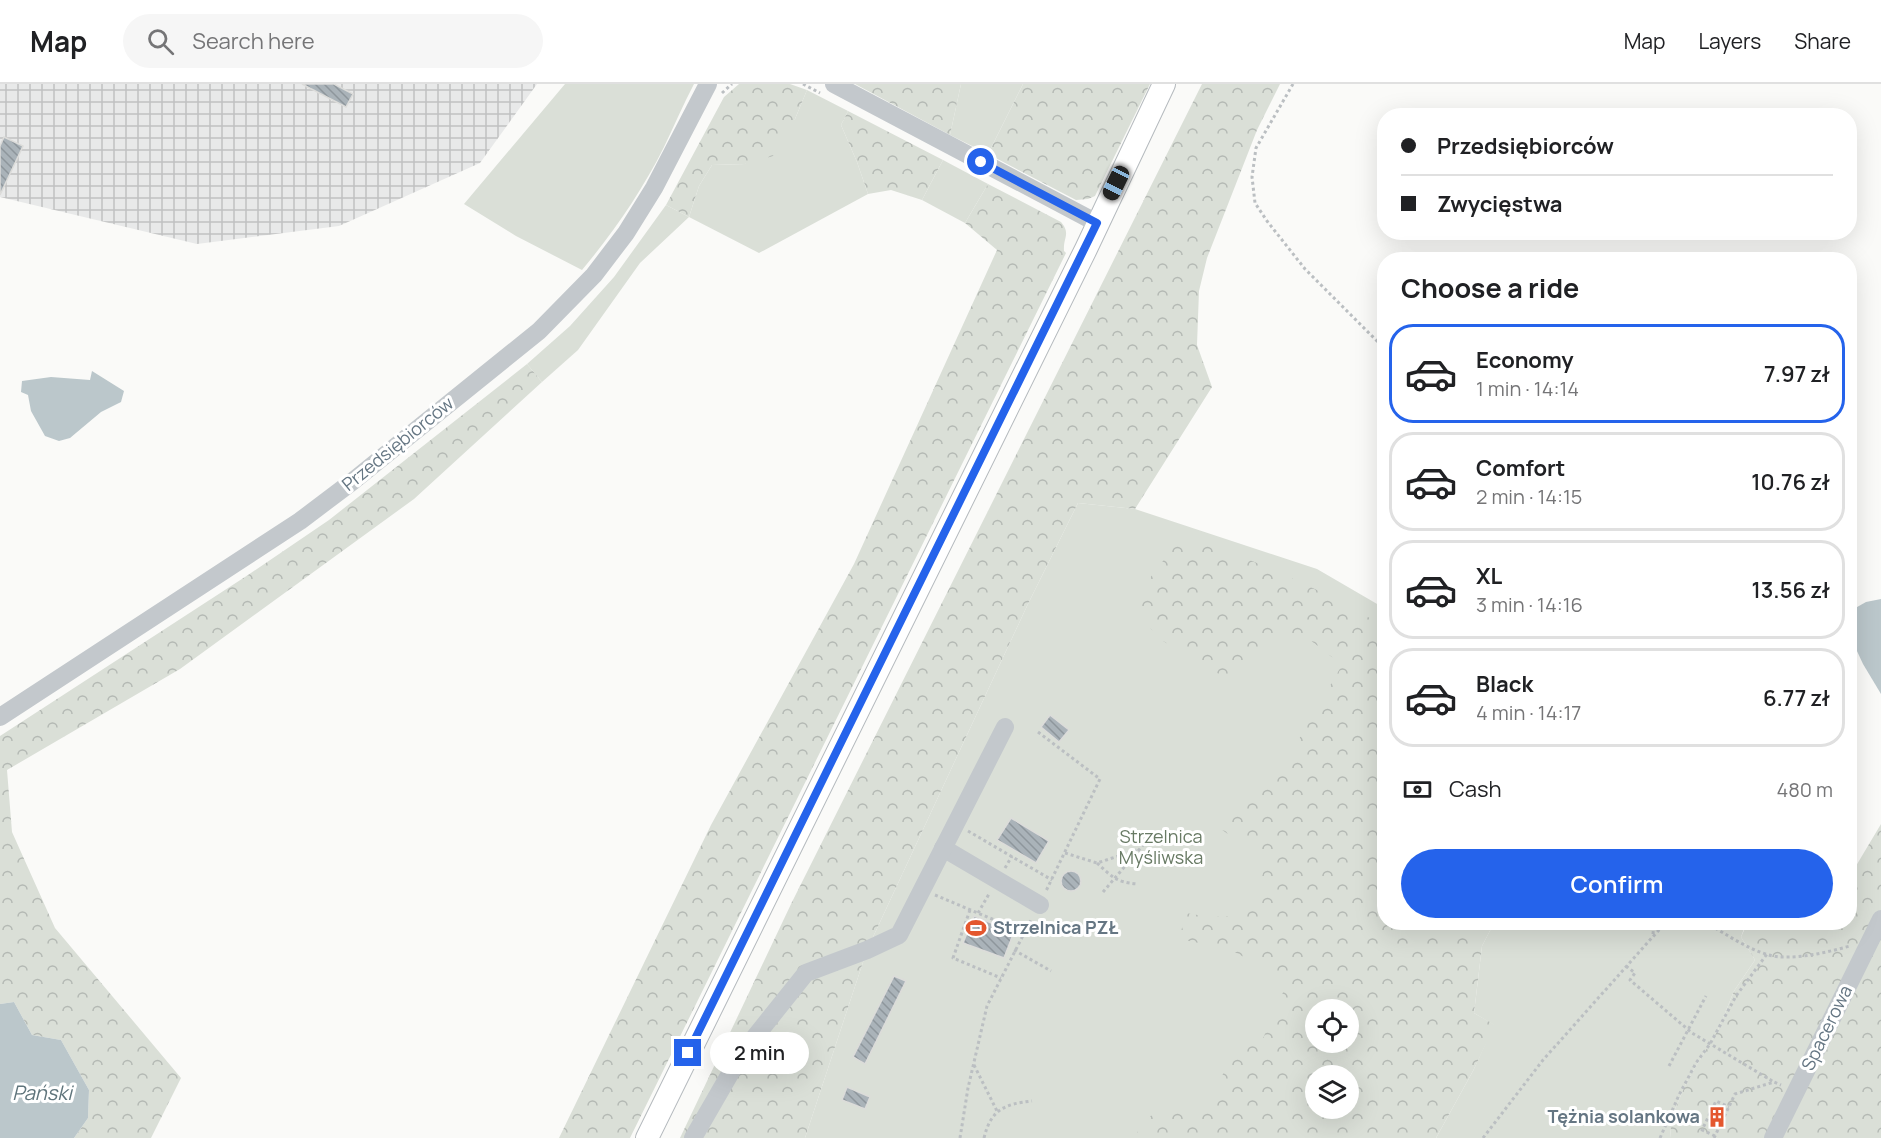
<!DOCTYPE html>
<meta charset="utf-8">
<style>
body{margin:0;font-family:Manrope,sans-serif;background:#f6f6f6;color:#202124;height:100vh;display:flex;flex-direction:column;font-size:22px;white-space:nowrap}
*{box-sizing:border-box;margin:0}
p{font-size:20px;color:#757577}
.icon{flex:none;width:33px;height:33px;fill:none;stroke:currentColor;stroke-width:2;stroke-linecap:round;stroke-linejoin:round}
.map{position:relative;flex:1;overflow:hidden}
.panel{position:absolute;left:1377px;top:168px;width:480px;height:678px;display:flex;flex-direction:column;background:#fff;border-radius:24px;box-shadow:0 6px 24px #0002}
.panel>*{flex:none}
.banner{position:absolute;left:1377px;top:24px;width:480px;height:132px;border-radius:24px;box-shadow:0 6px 24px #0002;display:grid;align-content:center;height:132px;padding:0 24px;background:#fff}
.tools{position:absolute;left:1305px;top:915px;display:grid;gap:12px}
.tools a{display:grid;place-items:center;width:54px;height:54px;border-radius:50%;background:#fff;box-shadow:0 6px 24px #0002;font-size:30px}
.end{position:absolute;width:27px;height:27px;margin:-14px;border:8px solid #2563eb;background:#fff;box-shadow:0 0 0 3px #fff}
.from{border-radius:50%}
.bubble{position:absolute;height:42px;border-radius:21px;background:#fff;box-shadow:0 6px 24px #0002;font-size:20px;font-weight:600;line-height:42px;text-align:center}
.car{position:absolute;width:18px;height:36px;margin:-18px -9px;border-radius:8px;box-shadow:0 0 4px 2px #0007;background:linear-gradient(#222 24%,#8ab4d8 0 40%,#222 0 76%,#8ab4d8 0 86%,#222 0)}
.banner b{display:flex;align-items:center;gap:21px;height:57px;font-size:22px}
.banner b+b{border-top:2px solid #e0e0e0}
.banner i{width:15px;height:15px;background:#202124}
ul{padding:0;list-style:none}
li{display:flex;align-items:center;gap:18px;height:99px;margin:0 12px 9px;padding:0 12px;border:3px solid #e0e0e0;border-radius:24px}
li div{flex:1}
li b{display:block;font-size:22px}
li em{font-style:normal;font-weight:600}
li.on{border-color:#2563eb}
li>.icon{width:54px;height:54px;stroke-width:1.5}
h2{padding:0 24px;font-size:27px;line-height:72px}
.pay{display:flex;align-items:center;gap:15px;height:66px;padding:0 24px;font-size:22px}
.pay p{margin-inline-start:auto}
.cta{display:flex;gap:12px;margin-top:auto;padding:12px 24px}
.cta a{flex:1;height:69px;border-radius:36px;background:#2563eb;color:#fff;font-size:24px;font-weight:600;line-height:69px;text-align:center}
header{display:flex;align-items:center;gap:36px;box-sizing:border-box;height:84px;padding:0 30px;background:#fff;border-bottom:2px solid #e0e0e0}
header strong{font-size:28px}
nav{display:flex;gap:33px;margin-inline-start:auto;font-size:21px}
.search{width:420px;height:54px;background:#f6f6f6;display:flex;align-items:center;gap:15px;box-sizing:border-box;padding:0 21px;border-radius:33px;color:#757577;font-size:22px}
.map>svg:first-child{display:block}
.industrial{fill:url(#industrial-grid)}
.green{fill:#dadfd7}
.forest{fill:url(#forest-crowns);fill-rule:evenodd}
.water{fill:#bbc7cb}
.building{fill:url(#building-back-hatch);stroke:#dcdcda;stroke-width:1.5}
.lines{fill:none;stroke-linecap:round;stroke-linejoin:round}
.major-casing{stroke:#b5babe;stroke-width:24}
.path{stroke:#bbbfc2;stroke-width:3;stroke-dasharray:3 3;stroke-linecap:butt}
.minor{stroke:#c3c8cc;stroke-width:18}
.major{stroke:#fff;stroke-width:22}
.route{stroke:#2563eb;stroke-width:8}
.labels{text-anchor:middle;stroke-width:6;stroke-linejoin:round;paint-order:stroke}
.street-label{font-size:18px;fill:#657683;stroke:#fff}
.park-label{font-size:18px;fill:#687a64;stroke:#fff}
.poi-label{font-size:18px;font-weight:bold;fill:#657683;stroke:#fff;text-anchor:start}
.water-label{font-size:20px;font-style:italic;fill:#60757c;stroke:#fff}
</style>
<header>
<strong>Map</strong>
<div class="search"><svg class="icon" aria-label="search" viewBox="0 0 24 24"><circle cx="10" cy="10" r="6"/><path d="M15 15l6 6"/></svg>Search here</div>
<nav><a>Map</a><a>Layers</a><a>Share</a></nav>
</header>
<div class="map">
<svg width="1881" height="1054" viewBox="0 0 1881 1054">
<defs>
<pattern id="industrial-grid" width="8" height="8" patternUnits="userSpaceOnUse" patternTransform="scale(1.5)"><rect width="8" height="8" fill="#e8e9e9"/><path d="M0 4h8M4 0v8" fill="none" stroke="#c0c1c2"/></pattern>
<pattern id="forest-crowns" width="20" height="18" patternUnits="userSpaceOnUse" patternTransform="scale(1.5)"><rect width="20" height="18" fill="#dadfd7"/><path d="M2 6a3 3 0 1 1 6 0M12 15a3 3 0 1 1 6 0" fill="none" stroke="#b4b9b4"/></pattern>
<pattern id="building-back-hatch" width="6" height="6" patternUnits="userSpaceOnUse" patternTransform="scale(1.5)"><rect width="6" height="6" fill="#aab3b9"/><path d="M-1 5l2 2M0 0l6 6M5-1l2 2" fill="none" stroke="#8e969c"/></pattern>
</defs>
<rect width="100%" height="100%" fill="#fafaf8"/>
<path class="industrial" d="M0 0H537L480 79 339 142 197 160 0 113Z"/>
<g class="green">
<path d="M565 0H694C683 21 674 42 664 63 642 107 613 149 582 186L516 152 464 120Z"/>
<path d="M961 0H1023L988 70 950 51Z"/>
<path d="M807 6 848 27 841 41 857 78 868 110 759 169 689 133 640 179 578 266 542 298 527 280 570 242 614 193 666 121 689 133 699 102 712 81 745 80 795 35Z"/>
<path d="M943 76 988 100 965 139 922 116Z"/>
<path d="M1078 419 1135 425 1317 485 1384 524V838L1348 926H1316V992L1301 1054H805L867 866 1027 522Z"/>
<path d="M1760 838 1775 846 1745 842 1741 853 1755 876 1734 907 1718 946 1687 997 1672 1032 1670 1054H1436L1473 987 1494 941 1474 929 1482 862 1494 839Z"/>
</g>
<g class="forest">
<path d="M739 0H790L807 6 795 35 773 72 745 80 712 81 699 102 689 133 666 121 724 13Z"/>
<path d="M855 0H961L950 51Z"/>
<path d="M1023 0H1150L1095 112 1088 115 1076 116 988 70Z"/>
<path d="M1202 0H1280L1257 46 1207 174 1199 207 1197 261 1212 303 1135 425 1078 419 1027 522 867 866 805 1054H680L792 818Z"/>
<path d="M848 27 943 76 922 116 891 106 868 110 857 78 841 41Z"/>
<path d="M988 100 1061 138C1071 150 1063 153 1064 167L1066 169 630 1054H559L711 741 854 480 997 166 965 139Z"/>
<path d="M527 280 542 298 414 415 180 585 7 686 12 748 55 844 181 994 151 1054H74L88 1034 89 1006 61 956 32 951 14 918 0 920V652L248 491 329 436Z"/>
<path d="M1181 454 1223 465 1276 487 1332 513 1384 542V838L1494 839 1482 862 1474 929 1495 941 1473 987 1436 1054H1134L1145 1035 1163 1025 1207 1023 1236 963 1261 959 1284 906 1268 886 1229 865 1179 855 1186 829 1209 833 1232 832 1258 807 1266 778 1221 745 1269 696 1295 662 1342 581 1300 548 1280 553 1232 598 1163 557 1131 525 1152 491ZM1316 926H1348V958H1316ZM1316 992H1348V1024H1316Z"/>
<path d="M1881 740V1054H1670L1672 1032 1687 997 1718 946 1734 907 1755 876 1741 853 1746 842C1762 844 1793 850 1806 839L1850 838V792Z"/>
</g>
<g class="water">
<path d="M92 287 124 307 121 318 101 328 70 354 59 357 45 352 31 327 28 311 21 308 22 297 51 293 90 296Z"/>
<path d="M1881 515V610L1863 580 1850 552V527L1866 518Z"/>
<path d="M14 918 32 951 61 956 89 1006 88 1034 74 1054H0V920Z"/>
</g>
<g class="building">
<path d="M302 0H334L353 10 346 23Z"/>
<path d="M4 53 23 62 0 111V62Z"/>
<path d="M1050 631 1069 646 1059 658 1041 643Z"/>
<path d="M1011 734 1049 757 1036 779 997 756Z"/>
<circle cx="1071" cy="797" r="10"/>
<path d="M974 832 1014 848 1004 874 963 859Z"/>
<path d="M894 892 906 897 865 980 853 973Z"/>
<path d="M847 1003 870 1013 865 1025 842 1016Z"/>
</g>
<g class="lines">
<g class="major-casing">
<path id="major" d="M647 1054 1086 165 1164 0"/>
</g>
<g class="path">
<path d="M803 0 820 9"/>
<path d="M1293 0 1256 64 1252 93 1255 119 1267 137 1305 185 1384 264"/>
<path d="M722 9 732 0"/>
<path d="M1038 648 1100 695 1046 807"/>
<path d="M968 747 1052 796"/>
<path d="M1065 769 1097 779 1137 766"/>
<path d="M1097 779C1112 793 1116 798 1137 800"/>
<path d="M1005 784 1012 772"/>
<path d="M1103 808 1155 747"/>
<path d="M935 811 1023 848"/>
<path d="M970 826 953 874 1001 894"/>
<path d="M978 829 989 810"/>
<path d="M1705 838C1726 850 1757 872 1781 873 1804 874 1828 868 1850 862"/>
<path d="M1653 850 1654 838"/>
<path d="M1014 866 1051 887"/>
<path d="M1626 882 1635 889 1630 896 1692 949 1774 998"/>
<path d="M974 981 997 1027"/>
<path d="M1669 982 1706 912"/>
<path d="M1715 1052 1702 1046 1716 1017 1729 1023"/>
<path d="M960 1054 968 1004 987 922 1032 834"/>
<path d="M984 1054C991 1025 1005 1020 1032 1017"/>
<path d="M1483 1054 1543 976 1666 838"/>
<path d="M1660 1054 1679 1011 1696 979 1710 960 1736 912 1767 870"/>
<path d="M1714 1054 1735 1010 1774 998 1781 1001"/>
</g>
<g class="minor">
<path d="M834 0 1097 139"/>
<path d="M0 633 300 437 353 397 539 247 594 191 626 149 654 104 708 0"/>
<path d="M943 764 1040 821"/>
<path d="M693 1054 742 969 806 889 867 866 899 851 1005 643"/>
<path d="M1773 1054 1881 835"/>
</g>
<use href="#major" class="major"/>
</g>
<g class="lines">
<path class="route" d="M688 969 1097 139 981 78"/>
</g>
<defs>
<g id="stadium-bare" transform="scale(1.62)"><path d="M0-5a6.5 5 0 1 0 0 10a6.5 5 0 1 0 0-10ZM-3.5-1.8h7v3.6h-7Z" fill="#e4572e" stroke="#fff" stroke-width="2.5" paint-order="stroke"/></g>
<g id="building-bare" transform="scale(1.62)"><path d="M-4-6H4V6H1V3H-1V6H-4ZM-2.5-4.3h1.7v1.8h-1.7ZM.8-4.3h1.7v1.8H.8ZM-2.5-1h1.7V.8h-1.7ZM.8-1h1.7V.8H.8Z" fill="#e4572e" stroke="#fff" stroke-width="2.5" paint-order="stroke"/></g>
</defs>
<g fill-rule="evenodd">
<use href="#stadium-bare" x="976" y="844"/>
<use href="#building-bare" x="1717" y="1033"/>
</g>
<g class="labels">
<g class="street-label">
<text transform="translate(398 360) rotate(-39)" y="6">Przedsiębiorców</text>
<text transform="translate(1827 944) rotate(-64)" y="6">Spacerowa</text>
</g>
<g class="park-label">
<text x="1161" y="759">Strzelnica<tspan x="1161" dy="21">Myśliwska</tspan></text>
</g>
<g class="poi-label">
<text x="993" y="850">Strzelnica PZŁ</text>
<text x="1700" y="1039" text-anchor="end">Tężnia solankowa</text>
</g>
<g class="water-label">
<text x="42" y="1016">Pański</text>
</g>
</g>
</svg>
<div class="tools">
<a><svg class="icon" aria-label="locate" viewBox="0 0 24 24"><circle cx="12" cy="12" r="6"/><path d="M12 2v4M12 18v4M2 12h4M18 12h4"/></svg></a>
<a><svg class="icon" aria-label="layers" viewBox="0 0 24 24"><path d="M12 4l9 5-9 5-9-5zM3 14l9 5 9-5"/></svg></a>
</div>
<i class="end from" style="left:981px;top:78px"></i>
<i class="end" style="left:688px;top:969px"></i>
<div class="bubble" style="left:710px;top:948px;width:99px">2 min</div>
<i class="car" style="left:1116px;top:99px;rotate:206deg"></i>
<div class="banner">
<b><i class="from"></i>Przedsiębiorców</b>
<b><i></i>Zwycięstwa</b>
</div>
<section class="panel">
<h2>Choose a ride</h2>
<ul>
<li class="on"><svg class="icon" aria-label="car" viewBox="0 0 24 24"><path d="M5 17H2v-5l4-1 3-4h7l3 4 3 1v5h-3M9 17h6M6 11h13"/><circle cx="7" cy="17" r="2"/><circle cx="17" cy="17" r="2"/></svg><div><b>Economy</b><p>1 min · 14:14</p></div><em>7.97 zł</em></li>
<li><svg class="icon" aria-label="car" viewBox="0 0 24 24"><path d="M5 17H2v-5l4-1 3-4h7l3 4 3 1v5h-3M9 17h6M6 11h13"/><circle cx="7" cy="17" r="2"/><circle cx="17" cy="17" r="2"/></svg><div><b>Comfort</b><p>2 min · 14:15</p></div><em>10.76 zł</em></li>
<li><svg class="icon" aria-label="car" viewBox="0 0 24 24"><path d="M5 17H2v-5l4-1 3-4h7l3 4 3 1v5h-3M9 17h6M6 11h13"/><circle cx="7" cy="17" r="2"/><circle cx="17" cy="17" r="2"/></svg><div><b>XL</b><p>3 min · 14:16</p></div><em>13.56 zł</em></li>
<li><svg class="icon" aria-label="car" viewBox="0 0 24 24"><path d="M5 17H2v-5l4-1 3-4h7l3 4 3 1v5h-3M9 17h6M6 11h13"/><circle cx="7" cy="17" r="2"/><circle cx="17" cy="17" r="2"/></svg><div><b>Black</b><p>4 min · 14:17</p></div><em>6.77 zł</em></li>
</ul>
<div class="pay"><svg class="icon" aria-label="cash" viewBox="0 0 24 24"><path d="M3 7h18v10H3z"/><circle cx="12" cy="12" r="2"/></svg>Cash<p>480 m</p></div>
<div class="cta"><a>Confirm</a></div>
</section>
</div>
